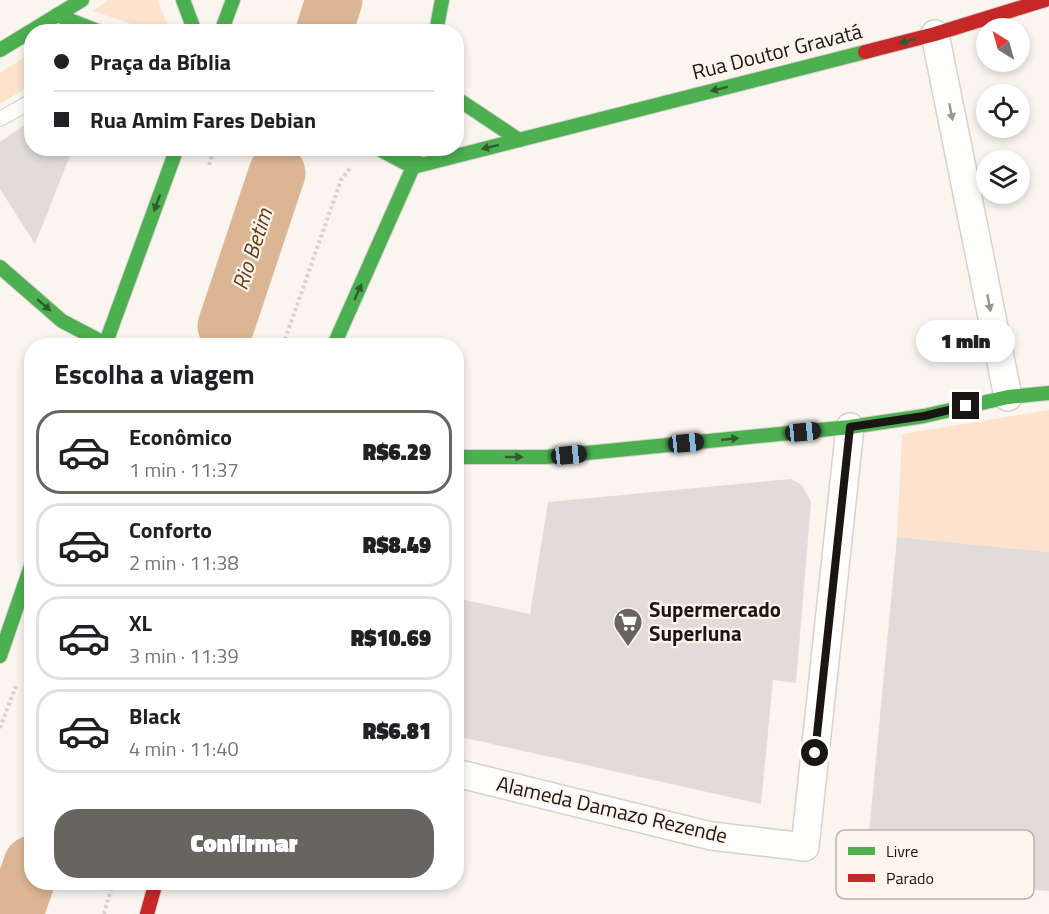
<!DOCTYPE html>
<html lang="pt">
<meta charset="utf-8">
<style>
body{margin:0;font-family:"Titillium Web",sans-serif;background:#f6f6f6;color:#202124;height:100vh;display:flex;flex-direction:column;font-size:22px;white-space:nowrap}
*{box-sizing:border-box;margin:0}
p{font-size:20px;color:#757577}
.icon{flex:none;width:33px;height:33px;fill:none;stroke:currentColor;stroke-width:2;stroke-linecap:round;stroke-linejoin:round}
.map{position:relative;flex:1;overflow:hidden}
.drawer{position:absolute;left:24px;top:338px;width:440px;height:552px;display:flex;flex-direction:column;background:#fff;border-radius:24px;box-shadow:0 3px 9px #0003}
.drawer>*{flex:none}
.top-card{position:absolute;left:24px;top:24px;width:440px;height:132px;border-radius:24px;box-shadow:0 3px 9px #0003;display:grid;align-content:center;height:132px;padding:0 30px;background:#fff}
.needle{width:39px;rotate:323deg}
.tools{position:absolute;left:976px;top:18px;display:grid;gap:12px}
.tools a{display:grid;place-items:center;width:54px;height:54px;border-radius:50%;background:#fff;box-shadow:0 3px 9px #0003;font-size:30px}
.end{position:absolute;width:27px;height:27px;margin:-14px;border:8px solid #191613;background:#fff;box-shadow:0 0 0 3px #fff}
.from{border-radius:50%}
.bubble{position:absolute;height:42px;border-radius:21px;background:#fff;box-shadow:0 3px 9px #0003;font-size:20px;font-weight:800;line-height:42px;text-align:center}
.car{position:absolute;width:18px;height:36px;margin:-18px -9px;border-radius:8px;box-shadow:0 0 4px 2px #0007;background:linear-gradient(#222 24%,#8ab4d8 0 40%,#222 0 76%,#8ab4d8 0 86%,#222 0)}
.top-card b{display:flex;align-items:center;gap:21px;height:57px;font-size:22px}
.top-card b+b{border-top:2px solid #e0e0e0}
.top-card i{width:15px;height:15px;background:#202124}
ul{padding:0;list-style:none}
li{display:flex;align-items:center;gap:18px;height:84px;margin:0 12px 9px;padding:0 18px;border:3px solid #e0e0e0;border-radius:24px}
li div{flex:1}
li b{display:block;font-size:22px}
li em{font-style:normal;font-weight:800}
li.selected{border-color:#686460}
li>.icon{width:54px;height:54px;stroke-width:1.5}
h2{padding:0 30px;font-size:27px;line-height:72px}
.cta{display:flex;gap:12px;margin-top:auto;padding:12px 30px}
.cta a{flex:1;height:69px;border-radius:24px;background:#686460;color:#fff;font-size:24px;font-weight:800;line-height:69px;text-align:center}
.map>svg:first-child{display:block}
.green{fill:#fde3cd}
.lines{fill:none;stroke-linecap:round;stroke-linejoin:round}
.river{stroke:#dcb594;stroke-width:57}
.building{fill:#e1dcd9}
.lane-casing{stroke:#d6d1cd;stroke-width:16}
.street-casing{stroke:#d6d1cd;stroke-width:30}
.fast-casing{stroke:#d6d1cd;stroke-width:16}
.jam-casing{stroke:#d6d1cd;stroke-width:16}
.path{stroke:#d5d3d1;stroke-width:4;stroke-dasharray:3 3;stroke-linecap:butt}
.lane{stroke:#fefefd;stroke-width:14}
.street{stroke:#fefefd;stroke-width:27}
.fast{stroke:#4caf50;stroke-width:14}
.jam{stroke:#c62828;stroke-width:14}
.oneway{fill:#305b2e}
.oneway2{fill:#979694}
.route{stroke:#191613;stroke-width:8}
.labels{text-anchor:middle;stroke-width:4.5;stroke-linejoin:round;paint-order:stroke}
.street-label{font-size:21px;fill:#191613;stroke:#fff5ec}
.poi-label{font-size:21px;font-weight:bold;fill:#191613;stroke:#fff5ec;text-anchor:start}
.water-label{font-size:22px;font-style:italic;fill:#5c3915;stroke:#fff5ec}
.key{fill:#fff5ec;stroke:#bab2ab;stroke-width:1.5}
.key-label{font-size:16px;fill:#191613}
</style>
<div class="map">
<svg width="1049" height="914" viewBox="0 0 1049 914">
<rect width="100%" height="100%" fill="#fbf5f0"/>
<g class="green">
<path d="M108 0H157L171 31H152L93 11Z"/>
<path d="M31 53V85L0 104V73Z"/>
<path d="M1049 410V552L897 537 902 434Z"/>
</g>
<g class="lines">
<g class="river">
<path d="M324 32 334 0"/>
<path d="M226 326 277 173"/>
<path d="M15 914 32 864"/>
</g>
</g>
<g class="building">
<path d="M32 120V148H73L35 244 0 189V142Z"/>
<path d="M791 479 802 485 811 502 796 683 773 680 761 804 456 736V598L530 614 548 502Z"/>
<path d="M897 537 1049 552V891L865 875Z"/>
</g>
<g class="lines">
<g class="lane-casing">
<path id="lane" d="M0 119 32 101"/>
</g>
<g class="street-casing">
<g id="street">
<path d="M935 34 1008 397"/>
<path d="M456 773 711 836 805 847 850 427"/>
</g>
</g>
<g class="fast-casing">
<g id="fast">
<path d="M183 0 195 32"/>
<path d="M57 15 100 32"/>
<path d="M221 32 233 0"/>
<path d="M436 32 442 0"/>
<path d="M0 50 82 0"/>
<path d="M456 98 519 140"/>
<path d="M377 148 413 167 865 52"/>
<path d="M0 267 62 321 108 345"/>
<path d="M105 345 177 148"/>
<path d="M334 345 413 167 416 148"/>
<path d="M456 457H546L850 427 924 416 1008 397 1049 393"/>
<path d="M0 656 32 563"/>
</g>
</g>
<g class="jam-casing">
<g id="jam">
<path d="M865 52 935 34 1045 0"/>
<path d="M147 914 156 882"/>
</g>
</g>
<g class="path">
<path d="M209 165 215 148"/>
<path d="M283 345 341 180 351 167"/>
<path d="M0 728 17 683"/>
<path d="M104 914 113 882"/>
</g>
<use href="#lane" class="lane"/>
<use href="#street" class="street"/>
<use href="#fast" class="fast"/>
<use href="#jam" class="jam"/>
</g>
<defs><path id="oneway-solid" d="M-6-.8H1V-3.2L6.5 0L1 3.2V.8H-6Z" transform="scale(1.5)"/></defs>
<g class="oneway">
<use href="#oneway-solid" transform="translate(908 41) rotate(166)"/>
<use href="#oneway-solid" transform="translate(719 89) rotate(166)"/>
<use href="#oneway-solid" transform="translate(490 147) rotate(166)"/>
<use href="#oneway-solid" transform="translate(157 203) rotate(110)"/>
<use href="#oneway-solid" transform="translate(358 292) rotate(-66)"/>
<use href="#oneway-solid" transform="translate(44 305) rotate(41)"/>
<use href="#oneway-solid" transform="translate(730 439) rotate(-6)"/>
<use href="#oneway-solid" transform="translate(514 457)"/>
</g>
<g class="oneway2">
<use href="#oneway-solid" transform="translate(951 112) rotate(79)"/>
<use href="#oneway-solid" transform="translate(989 303) rotate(79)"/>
</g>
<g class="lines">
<path class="route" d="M815 753 850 427 924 416 966 406"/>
</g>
<defs>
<g id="supermarket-pin" transform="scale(1.5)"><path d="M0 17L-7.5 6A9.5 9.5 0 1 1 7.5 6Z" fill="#686460" stroke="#fff5ec"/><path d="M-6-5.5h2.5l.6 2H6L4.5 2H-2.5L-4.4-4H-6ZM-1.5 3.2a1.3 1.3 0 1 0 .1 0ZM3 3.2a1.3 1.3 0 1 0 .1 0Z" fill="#fff"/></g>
</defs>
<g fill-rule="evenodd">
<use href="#supermarket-pin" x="628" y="622"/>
</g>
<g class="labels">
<g class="street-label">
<text transform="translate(777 52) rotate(-14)" y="7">Rua Doutor Gravatá</text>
<text transform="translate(612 810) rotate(13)" y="7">Alameda Damazo Rezende</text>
</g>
<g class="poi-label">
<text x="649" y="617">Supermercado<tspan x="649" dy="24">Superluna</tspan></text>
</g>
<g class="water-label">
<text transform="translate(252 249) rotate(-72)" y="8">Rio Betim</text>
</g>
</g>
<rect x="836" y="830" width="198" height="69" rx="9" class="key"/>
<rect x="848" y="847" width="27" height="8" fill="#4caf50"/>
<rect x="848" y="874" width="27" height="8" fill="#c62828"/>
<g class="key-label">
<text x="886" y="857">Livre</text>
<text x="886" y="884">Parado</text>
</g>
</svg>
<div class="tools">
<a><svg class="needle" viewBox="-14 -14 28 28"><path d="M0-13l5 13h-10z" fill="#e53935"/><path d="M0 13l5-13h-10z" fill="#757577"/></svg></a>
<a><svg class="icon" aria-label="locate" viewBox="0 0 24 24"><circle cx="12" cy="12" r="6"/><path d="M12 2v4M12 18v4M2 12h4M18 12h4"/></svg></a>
<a><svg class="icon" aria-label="layers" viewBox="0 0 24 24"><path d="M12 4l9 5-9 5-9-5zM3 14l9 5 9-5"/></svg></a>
</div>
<i class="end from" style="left:815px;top:753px"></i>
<i class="end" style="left:966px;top:406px"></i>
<div class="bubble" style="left:916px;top:320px;width:99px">1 min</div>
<i class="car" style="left:803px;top:432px;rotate:84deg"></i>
<i class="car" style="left:686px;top:443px;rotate:84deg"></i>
<i class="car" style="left:569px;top:455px;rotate:84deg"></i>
<div class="top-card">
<b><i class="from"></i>Praça da Bíblia</b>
<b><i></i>Rua Amim Fares Debian</b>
</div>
<section class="drawer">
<h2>Escolha a viagem</h2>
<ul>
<li class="selected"><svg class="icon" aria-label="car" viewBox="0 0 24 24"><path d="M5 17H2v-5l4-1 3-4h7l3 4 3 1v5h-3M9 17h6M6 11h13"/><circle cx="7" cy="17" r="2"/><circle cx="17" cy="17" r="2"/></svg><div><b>Econômico</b><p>1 min · 11:37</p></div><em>R$6.29</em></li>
<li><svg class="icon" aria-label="car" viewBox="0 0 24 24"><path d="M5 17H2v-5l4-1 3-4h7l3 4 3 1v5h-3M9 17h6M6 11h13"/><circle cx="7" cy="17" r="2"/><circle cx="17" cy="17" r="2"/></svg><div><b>Conforto</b><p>2 min · 11:38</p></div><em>R$8.49</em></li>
<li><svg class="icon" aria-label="car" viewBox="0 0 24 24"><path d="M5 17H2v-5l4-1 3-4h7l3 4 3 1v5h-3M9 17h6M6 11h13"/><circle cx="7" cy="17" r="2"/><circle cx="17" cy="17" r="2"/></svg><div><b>XL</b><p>3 min · 11:39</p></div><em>R$10.69</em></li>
<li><svg class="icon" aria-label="car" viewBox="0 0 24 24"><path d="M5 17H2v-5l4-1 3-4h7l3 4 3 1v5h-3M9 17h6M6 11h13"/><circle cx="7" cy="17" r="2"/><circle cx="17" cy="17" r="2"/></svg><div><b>Black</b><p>4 min · 11:40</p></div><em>R$6.81</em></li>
</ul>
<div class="cta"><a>Confirmar</a></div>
</section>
</div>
